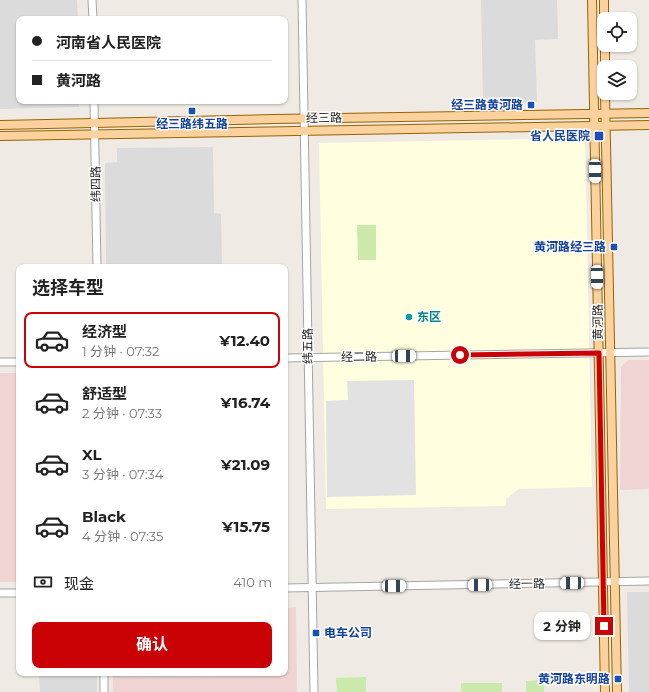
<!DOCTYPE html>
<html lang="zh">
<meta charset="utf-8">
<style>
body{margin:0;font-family:Montserrat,"Noto Sans SC",sans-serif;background:#f6f6f6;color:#222;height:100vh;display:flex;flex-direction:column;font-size:15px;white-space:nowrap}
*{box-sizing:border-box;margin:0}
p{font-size:13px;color:#767676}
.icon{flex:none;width:22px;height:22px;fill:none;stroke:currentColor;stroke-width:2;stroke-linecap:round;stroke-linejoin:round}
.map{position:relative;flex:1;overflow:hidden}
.drawer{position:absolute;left:16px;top:264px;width:272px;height:412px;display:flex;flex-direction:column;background:#fff;border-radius:8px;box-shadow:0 1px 3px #0004}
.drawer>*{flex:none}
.top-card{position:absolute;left:16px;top:16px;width:272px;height:88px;border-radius:8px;box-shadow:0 1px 3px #0004;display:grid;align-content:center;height:88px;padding:0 16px;background:#fff}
.controls{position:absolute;left:597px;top:12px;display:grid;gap:8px}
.controls a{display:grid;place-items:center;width:40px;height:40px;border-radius:8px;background:#fff;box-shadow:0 1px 3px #0004;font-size:20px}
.end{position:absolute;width:18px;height:18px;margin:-9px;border:5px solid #ca0205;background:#fff;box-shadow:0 0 0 2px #fff}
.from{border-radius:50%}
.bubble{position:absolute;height:28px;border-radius:8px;background:#fff;box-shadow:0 1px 3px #0004;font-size:13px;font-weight:700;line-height:28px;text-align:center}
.car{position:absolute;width:12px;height:24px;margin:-12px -6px;border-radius:5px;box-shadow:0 0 3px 1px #0007;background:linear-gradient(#fff 24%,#345 0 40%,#fff 0 76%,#345 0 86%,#fff 0)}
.top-card b{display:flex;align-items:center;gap:14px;height:38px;font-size:15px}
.top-card b+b{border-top:1px solid #e0e0e0}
.top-card i{width:10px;height:10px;background:#222}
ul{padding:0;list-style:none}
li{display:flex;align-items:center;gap:12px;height:56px;margin:0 8px 6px;padding:0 8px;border:2px solid transparent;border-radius:8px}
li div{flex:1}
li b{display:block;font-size:15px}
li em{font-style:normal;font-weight:700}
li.on{border-color:#ca0205}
li>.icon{width:36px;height:36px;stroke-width:1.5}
h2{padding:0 16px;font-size:18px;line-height:48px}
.pay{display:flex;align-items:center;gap:10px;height:44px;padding:0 16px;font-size:15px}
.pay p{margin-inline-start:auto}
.cta{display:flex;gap:8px;margin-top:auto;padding:8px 16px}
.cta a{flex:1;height:46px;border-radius:8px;background:#ca0205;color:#fff;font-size:16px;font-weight:700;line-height:46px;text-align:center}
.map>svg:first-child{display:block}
.residential{fill:#dcdbdb}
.commercial{fill:#f0d4d3}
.education{fill:#fffede}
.grass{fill:#cae9aa}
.parking{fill:#e2e2e2}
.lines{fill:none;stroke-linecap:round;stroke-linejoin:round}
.minor-casing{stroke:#a5a5a5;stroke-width:9}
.major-casing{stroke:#966302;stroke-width:10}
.minor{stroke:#fff;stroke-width:7}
.major{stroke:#fbd19d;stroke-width:8}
.route{stroke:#ca0205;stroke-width:5}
.transit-dot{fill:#1a4fb4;stroke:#fff;stroke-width:1.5}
.culture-dot{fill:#0f9aa8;stroke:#fff;stroke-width:1.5}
.labels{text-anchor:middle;stroke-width:3;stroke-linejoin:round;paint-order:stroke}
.transit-label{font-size:12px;font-weight:bold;fill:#164399;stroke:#fff;text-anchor:end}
.street-label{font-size:12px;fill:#1e1e1e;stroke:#fff}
.culture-label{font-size:12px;font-weight:bold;fill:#0d838f;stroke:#fff;text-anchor:start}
</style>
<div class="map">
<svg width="649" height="692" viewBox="0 0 649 692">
<rect width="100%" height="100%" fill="#efebe4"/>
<g class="residential">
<path d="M0 0H77L78 19H19V101H79V107L0 109Z"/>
<path d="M481 0H557L558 39 535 40 537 102 483 103Z"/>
<path d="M213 147 214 213 221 214 222 267H106L105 163 117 162V148Z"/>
<path d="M627 592H649V692H629Z"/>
<path d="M39 673H97V692H40Z"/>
<path d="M113 673H227V676L113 678Z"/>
</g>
<g class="commercial">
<path d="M628 360H649V489L620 490 621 367Z"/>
<rect x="0" y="373" width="19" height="209"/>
<path d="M296 607 297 692H113V678L227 676V673H285V608Z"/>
</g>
<path class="education" d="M585 138 592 487 519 489 506 499V506L326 509 319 143Z"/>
<g class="grass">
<path d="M357 225H376V260H358Z"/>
<path d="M366 677V692H337L336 678Z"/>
<path d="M544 680V692H526V681Z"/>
<rect x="461" y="683" width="41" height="9"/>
</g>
<path class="parking" d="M414 380 416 495 327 497 326 401 348 400 347 381Z"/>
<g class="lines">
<g class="minor-casing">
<g id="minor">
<path d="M92 0 93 19"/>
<path d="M302 0 314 692"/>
<path d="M94 101 97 267"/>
<path d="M285 358 649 352"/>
<path d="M0 362H19"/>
<path d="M285 588 649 581"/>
<path d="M0 593H19"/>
<path d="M104 673V692"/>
</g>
</g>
<g class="major-casing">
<g id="major">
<path d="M592 0 605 692"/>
<path d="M604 0V21"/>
<path d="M605 45V67"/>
<path d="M605 93 617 692"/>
<path d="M0 125 274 119 649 113"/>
<path d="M0 136 649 125"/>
</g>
</g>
<use href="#minor" class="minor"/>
<use href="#major" class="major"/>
</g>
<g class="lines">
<path class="route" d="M460 355 599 353 604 626"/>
</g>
<g class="transit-dot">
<rect x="527" y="101" width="8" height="8" rx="2"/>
<rect x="188" y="107" width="8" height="8" rx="2"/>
<rect x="594" y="131" width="10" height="10" rx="2"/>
<rect x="610" y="243" width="8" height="8" rx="2"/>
<rect x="312" y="629" width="8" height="8" rx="2"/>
<rect x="614" y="675" width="8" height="8" rx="2"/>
</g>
<circle class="culture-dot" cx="409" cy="317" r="4"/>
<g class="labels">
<g class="transit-label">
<text x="523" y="109">经三路黄河路</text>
<text x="192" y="128" text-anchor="middle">经三路纬五路</text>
<text x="590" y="140">省人民医院</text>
<text x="606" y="251">黄河路经三路</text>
<text x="324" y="637" text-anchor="start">电车公司</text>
<text x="610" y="683">黄河路东明路</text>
</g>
<g class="street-label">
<text transform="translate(324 118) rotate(-1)" y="4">经三路</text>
<text transform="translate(96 184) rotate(-91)" y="4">纬四路</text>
<text transform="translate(598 322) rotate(-91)" y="4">黄河路</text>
<text transform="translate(308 346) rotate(-91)" y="4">纬五路</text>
<text transform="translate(359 357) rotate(-1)" y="4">经二路</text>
<text transform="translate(527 584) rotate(-1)" y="4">经一路</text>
</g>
<g class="culture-label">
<text x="417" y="321">东区</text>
</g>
</g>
</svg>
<div class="controls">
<a><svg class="icon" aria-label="locate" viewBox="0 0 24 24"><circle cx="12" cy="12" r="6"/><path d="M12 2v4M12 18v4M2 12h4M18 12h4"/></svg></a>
<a><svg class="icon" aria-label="layers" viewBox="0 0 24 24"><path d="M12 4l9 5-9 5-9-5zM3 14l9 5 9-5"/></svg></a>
</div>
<i class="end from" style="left:460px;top:355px"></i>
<i class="end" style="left:604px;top:626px"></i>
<div class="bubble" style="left:534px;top:612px;width:56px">2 分钟</div>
<i class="car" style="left:595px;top:171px;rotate:179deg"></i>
<i class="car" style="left:597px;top:277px;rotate:179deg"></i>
<i class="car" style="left:404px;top:356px;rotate:89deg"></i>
<i class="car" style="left:572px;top:583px;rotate:269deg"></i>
<i class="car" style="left:480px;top:585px;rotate:269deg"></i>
<i class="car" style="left:394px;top:586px;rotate:89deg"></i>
<div class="top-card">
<b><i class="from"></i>河南省人民医院</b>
<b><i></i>黄河路</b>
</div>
<section class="drawer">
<h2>选择车型</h2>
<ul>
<li class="on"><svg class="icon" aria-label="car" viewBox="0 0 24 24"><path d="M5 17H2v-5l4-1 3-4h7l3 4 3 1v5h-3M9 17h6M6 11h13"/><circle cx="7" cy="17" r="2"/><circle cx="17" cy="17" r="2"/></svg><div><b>经济型</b><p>1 分钟 · 07:32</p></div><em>¥12.40</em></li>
<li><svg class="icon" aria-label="car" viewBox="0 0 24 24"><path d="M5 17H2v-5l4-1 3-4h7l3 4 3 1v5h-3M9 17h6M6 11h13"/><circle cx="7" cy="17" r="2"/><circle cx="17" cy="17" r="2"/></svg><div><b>舒适型</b><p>2 分钟 · 07:33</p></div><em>¥16.74</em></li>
<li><svg class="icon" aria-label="car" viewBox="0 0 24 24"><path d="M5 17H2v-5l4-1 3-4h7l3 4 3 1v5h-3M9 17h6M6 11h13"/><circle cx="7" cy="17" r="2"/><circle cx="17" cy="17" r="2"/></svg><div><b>XL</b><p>3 分钟 · 07:34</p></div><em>¥21.09</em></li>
<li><svg class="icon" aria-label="car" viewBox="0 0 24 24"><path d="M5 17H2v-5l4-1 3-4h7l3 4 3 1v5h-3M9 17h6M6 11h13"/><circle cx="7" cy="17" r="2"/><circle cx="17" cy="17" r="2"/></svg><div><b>Black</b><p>4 分钟 · 07:35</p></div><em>¥15.75</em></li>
</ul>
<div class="pay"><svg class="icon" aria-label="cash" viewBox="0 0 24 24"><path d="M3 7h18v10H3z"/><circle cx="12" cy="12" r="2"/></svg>现金<p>410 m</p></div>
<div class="cta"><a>确认</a></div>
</section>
</div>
